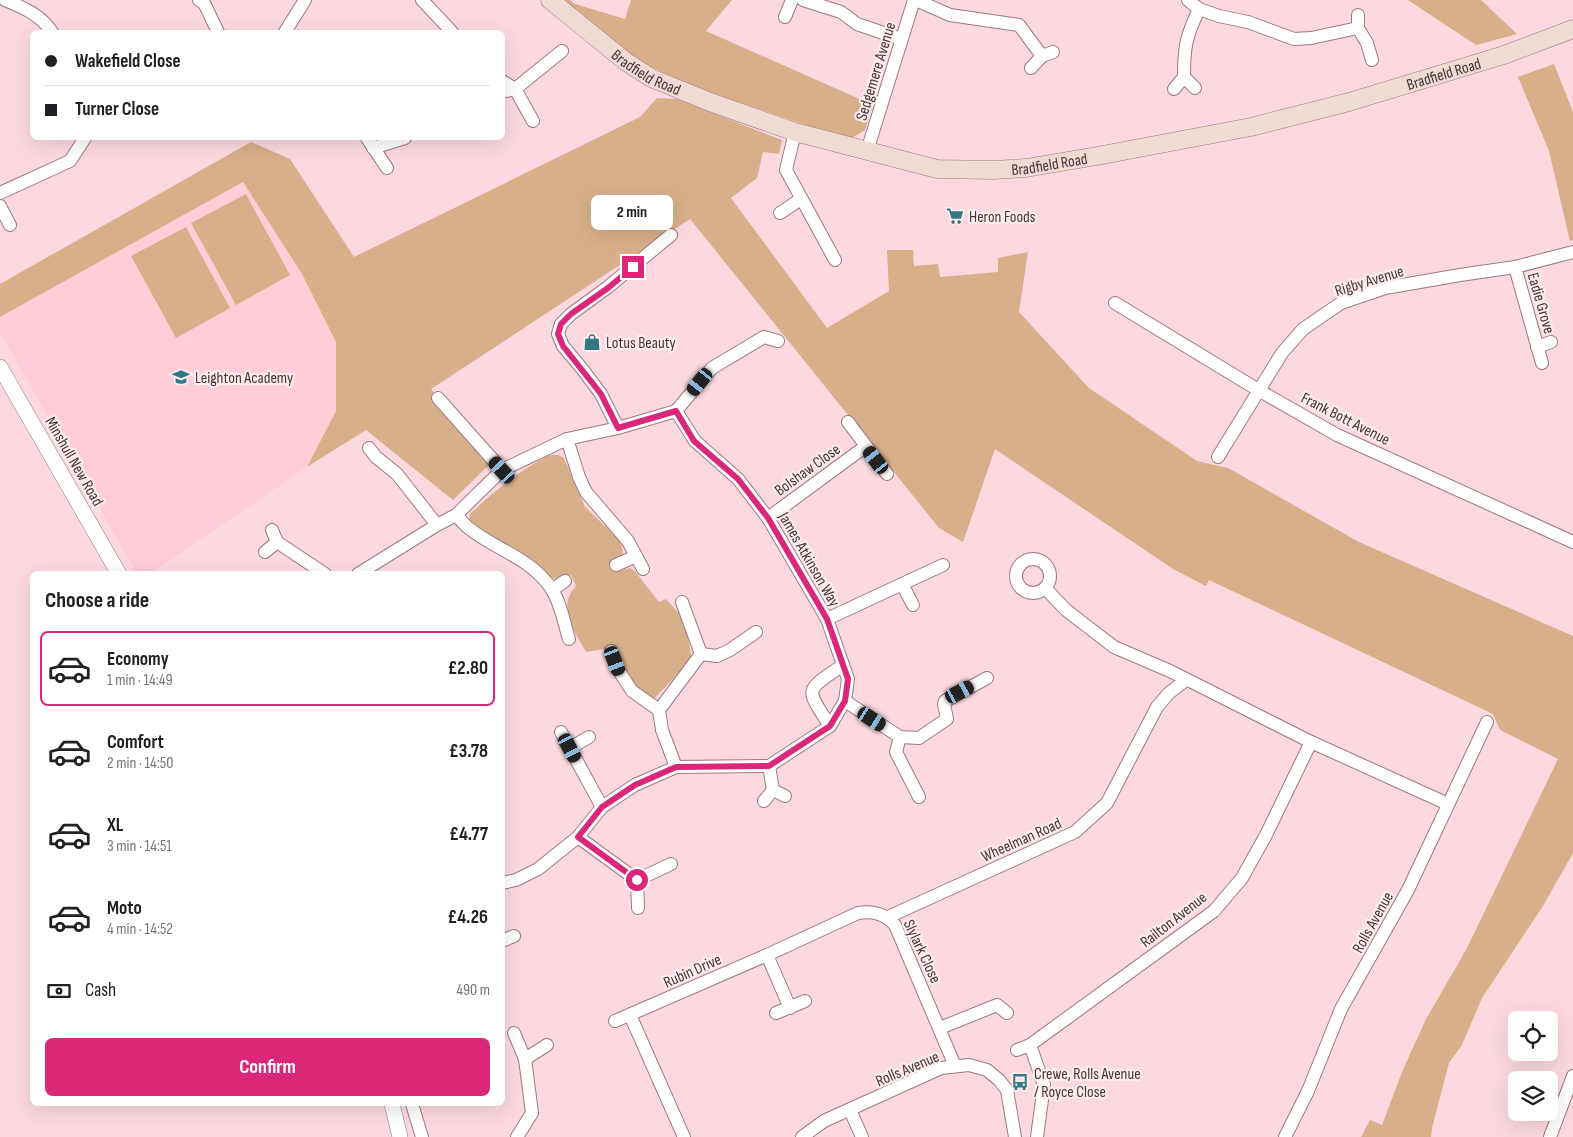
<!DOCTYPE html>
<meta charset="utf-8">
<style>
body{margin:0;font-family:"Sofia Sans Condensed",sans-serif;background:#f2f2f2;color:#202124;height:100vh;display:flex;flex-direction:column;font-size:19px;white-space:nowrap}
*{box-sizing:border-box;margin:0}
p{font-size:16px;color:#757577}
.icon{flex:none;width:28px;height:28px;fill:none;stroke:currentColor;stroke-width:2;stroke-linecap:round;stroke-linejoin:round}
.map{position:relative;flex:1;overflow:hidden}
.details{position:absolute;left:30px;top:571px;width:475px;height:535px;display:flex;flex-direction:column;background:#fff;border-radius:8px;box-shadow:0 5px 20px #0002}
.details>*{flex:none}
.top-card{position:absolute;left:30px;top:30px;width:475px;height:110px;border-radius:8px;box-shadow:0 5px 20px #0002;display:grid;align-content:center;height:110px;padding:0 15px;background:#fff}
.buttons{position:absolute;left:1508px;top:1011px;display:grid;gap:10px}
.buttons a{display:grid;place-items:center;width:50px;height:50px;border-radius:8px;background:#fff;box-shadow:0 5px 20px #0002;font-size:25px}
.end{position:absolute;width:22px;height:22px;margin:-11px;border:6px solid #db2777;background:#fff;box-shadow:0 0 0 2px #fff}
.from{border-radius:50%}
.bubble{position:absolute;height:35px;border-radius:8px;background:#fff;box-shadow:0 5px 20px #0002;font-size:16px;font-weight:700;line-height:35px;text-align:center}
.car{position:absolute;width:15px;height:30px;margin:-15px -8px;border-radius:6px;box-shadow:0 0 4px 1px #0007;background:linear-gradient(#222 24%,#8ab4d8 0 40%,#222 0 76%,#8ab4d8 0 86%,#222 0)}
.top-card b{display:flex;align-items:center;gap:18px;height:48px;font-size:19px}
.top-card b+b{border-top:1px solid #e0e0e0}
.top-card i{width:12px;height:12px;background:#202124}
ul{padding:0;list-style:none}
li{display:flex;align-items:center;gap:15px;height:75px;margin:0 10px 8px;padding:0 5px;border:2px solid transparent;border-radius:8px}
li div{flex:1}
li b{display:block;font-size:19px}
li em{font-style:normal;font-weight:700}
li.current{border-color:#db2777}
li>.icon{width:45px;height:45px;stroke-width:1.5}
h2{padding:0 15px;font-size:22px;line-height:60px}
.pay{display:flex;align-items:center;gap:12px;height:55px;padding:0 15px;font-size:19px}
.pay p{margin-inline-start:auto}
.primary-button{display:flex;gap:10px;margin-top:auto;padding:10px 15px}
.primary-button a{flex:1;height:58px;border-radius:8px;background:#db2777;color:#fff;font-size:20px;font-weight:700;line-height:58px;text-align:center}
.map>svg:first-child{display:block}
.built{fill:#ffccd7}
.green{fill:#d7b089}
.lines{fill:none;stroke-linecap:round;stroke-linejoin:round}
.minor-casing{stroke:#9e7880;stroke-width:14}
.tertiary-casing{stroke:#9e7880;stroke-width:16}
.secondary-casing{stroke:#9e7880;stroke-width:19}
.minor{stroke:#fff;stroke-width:12}
.tertiary{stroke:#fff;stroke-width:15}
.secondary{stroke:#efdad4;stroke-width:18}
.route{stroke:#db2777;stroke-width:6}
.labels{text-anchor:middle;stroke-width:4.5;stroke-linejoin:round;paint-order:stroke}
.street-label{font-size:16px;fill:#453438;stroke:#feecef}
.poi-label{font-size:16px;fill:#453438;stroke:#feecef;text-anchor:start}
</style>
<div class="map">
<svg width="1573" height="1137" viewBox="0 0 1573 1137">
<rect width="100%" height="100%" fill="#fcd9e0"/>
<path class="built" d="M243 182 302 274 336 342V411L307 467 149 574H137L0 332V317Z"/>
<g class="green">
<path d="M561 0H570L575 4 625 19 631 0H732L706 31 873 105 865 130 852 138 841 137 692 86 651 67 621 49Z"/>
<path d="M1408 0H1481L1517 34 1476 45Z"/>
<path d="M1554 64 1573 112V240L1570 241 1549 151 1518 77Z"/>
<path d="M657 98 677 99 782 140 779 154 763 152 757 178 731 198 827 328 889 291 887 250H913L914 266 938 264 940 277 998 272V258L1028 252 1019 312 1089 388 1197 461 1228 468 1359 542 1573 636V853L1543 906 1482 998 1462 1045 1449 1063 1432 1128 1431 1137H1361L1370 1120 1382 1125 1402 1072 1425 1021 1467 948 1558 759 1500 730 1493 714 1209 580 1206 586 1173 569 995 449 963 542 939 528 690 219 431 389 490 464 453 500 366 430 307 467 336 411V342L302 274 243 182 0 317V284L251 142 290 159 354 257 640 117Z"/>
<path d="M246 194 290 275 236 305 191 223Z"/>
<path d="M186 227 230 308 176 338 131 256Z"/>
<path d="M550 455H559L564 458 585 507 621 541 623 553 620 557 611 562 615 572 630 568 634 570 659 602 666 599 684 619 692 659 654 699C630 684 623 675 616 647L586 652C575 632 556 606 576 586L571 575C566 577 561 580 556 579 546 578 539 566 532 560 512 545 487 538 469 521L470 514C495 491 519 470 550 455Z"/>
</g>
<g class="lines">
<g class="minor-casing">
<g id="minor">
<path d="M5 0C24 8 41 15 52 32"/>
<path d="M199 0 204 3 218 32"/>
<path d="M422 0 452 32"/>
<path d="M803 0 841 12 857 24 901 39"/>
<path d="M916 0 950 15 1019 25 1042 56"/>
<path d="M1188 0 1199 9 1219 16 1248 22 1294 39 1311 38 1358 28"/>
<path d="M1358 15V28L1367 43 1372 60"/>
<path d="M785 17 792 0"/>
<path d="M285 32 305 0"/>
<path d="M1031 68 1042 56 1053 52"/>
<path d="M502 81 515 89 533 121"/>
<path d="M1195 88 1184 77C1184 46 1186 37 1199 9"/>
<path d="M1174 89 1184 77"/>
<path d="M502 92 515 89 562 51"/>
<path d="M795 132 786 170 835 260"/>
<path d="M367 138 387 168"/>
<path d="M373 148 405 138"/>
<path d="M867 151 914 0"/>
<path d="M0 193 70 161 85 138"/>
<path d="M0 206 10 225"/>
<path d="M780 213 801 199"/>
<path d="M1515 267 1542 363"/>
<path d="M1115 303 1260 391 1337 435 1573 542"/>
<path d="M1537 347 1551 342"/>
<path d="M438 398 502 470"/>
<path d="M676 411 712 368 764 337 778 341"/>
<path d="M618 428 601 394 583 370 563 346 558 334 561 324 571 314 608 287 671 235"/>
<path d="M567 439 579 477 586 492 628 541 643 569"/>
<path d="M866 446 887 474"/>
<path d="M369 448 376 457 397 474 437 525"/>
<path d="M1218 457 1282 353 1303 329 1341 303 1385 288 1460 275 1515 267 1573 252"/>
<path d="M456 515C461 520 465 526 470 529 498 551 529 557 551 588 561 603 564 623 569 639"/>
<path d="M768 518 866 446 848 422"/>
<path d="M272 530 277 542 325 574"/>
<path d="M265 552 277 542"/>
<circle cx="1033" cy="576" r="17"/>
<path d="M616 565 636 556"/>
<path d="M358 574 437 525 456 515 502 470 567 439 618 428 676 411 695 441 738 479 768 518 827 619 848 679 845 701 830 726 769 766 676 767 635 785 602 807 578 837 538 869 516 880 502 883"/>
<path d="M902 584 913 605"/>
<path d="M1046 589 1066 610 1114 647 1170 671 1311 742 1448 804"/>
<path d="M552 590 565 581"/>
<path d="M827 619 943 565"/>
<path d="M611 651 619 671 632 691 659 710 662 730 676 767"/>
<path d="M701 654 717 656 730 650 756 632"/>
<path d="M845 701 900 737 919 738 947 719 944 704 945 701 987 678"/>
<path d="M659 710 701 654 682 602"/>
<path d="M830 726C805 687 804 692 843 665"/>
<path d="M561 732 602 807"/>
<path d="M900 737 896 752 919 797"/>
<path d="M570 748 589 737"/>
<path d="M773 790 785 796"/>
<path d="M764 801 773 790 769 766"/>
<path d="M578 837 637 880 671 864"/>
<path d="M637 880 638 908"/>
<path d="M888 917 1075 832 1107 803 1157 707 1169 693 1186 680"/>
<path d="M502 941 514 936"/>
<path d="M767 955 790 1008"/>
<path d="M776 1013 805 1001"/>
<path d="M630 1015 684 1137"/>
<path d="M615 1021 767 955 858 913C873 911 884 913 895 925L955 1066"/>
<path d="M940 1028 997 1005 1007 1013"/>
<path d="M514 1033 525 1059 532 1113 517 1137"/>
<path d="M1030 1045 1044 1085 1037 1137"/>
<path d="M1017 1050 1030 1045 1214 911 1242 878 1266 835 1311 742"/>
<path d="M525 1059 547 1045"/>
<path d="M412 1104 422 1137"/>
<path d="M850 1110 862 1137"/>
<path d="M802 1137 824 1121 941 1068 969 1065 987 1070 999 1080 1007 1090 1015 1137"/>
<path d="M1285 1137 1308 1091 1341 1009 1408 890 1487 722"/>
<path d="M1550 1137 1573 1076"/>
</g>
</g>
<g class="tertiary-casing">
<g id="tertiary">
<path d="M0 367 119 574"/>
<path d="M392 1104 400 1137"/>
</g>
</g>
<g class="secondary-casing">
<g id="secondary">
<path id="s1" d="M550 0 625 61 651 78 710 102 795 132 937 169 994 170 1026 168 1097 156 1251 127 1349 102 1504 55 1573 29"/>
</g>
</g>
<use href="#minor" class="minor"/>
<use href="#tertiary" class="tertiary"/>
<use href="#secondary" class="secondary"/>
</g>
<g class="lines">
<path class="route" d="M633 267 608 288 571 314 561 324 558 334 563 346 601 394 618 428 676 411 694 441 738 479 768 518 827 619 848 679 845 701 830 726 769 766 676 767 635 785 602 807 578 837 637 880"/>
</g>
<defs>
<g id="supermarket-bare" transform="scale(1.35)"><path d="M-6-5.5h2.5l.6 2H6L4.5 2H-2.5L-4.4-4H-6ZM-1.5 3.2a1.3 1.3 0 1 0 .1 0ZM3 3.2a1.3 1.3 0 1 0 .1 0Z" fill="#317882" stroke="#feecef" stroke-width="2.5" paint-order="stroke"/></g>
<g id="shop-bare" transform="scale(1.35)"><path d="M-5-2.5h2.3a2.7 3.5 0 0 1 5.4 0H5L5.5 6h-11ZM-1.5-2.5h3a1.5 2.3 0 0 0-3 0Z" fill="#317882" stroke="#feecef" stroke-width="2.5" paint-order="stroke"/></g>
<g id="school-bare" transform="scale(1.35)"><path d="M0-5L7-2L0 1L-7-2ZM-4 1L0 2.5L4 1V4Q0 6-4 4Z" fill="#317882" stroke="#feecef" stroke-width="2.5" paint-order="stroke"/></g>
<g id="bus-bare" transform="scale(1.35)"><path d="M-5-6H5V4H4V6H2V4H-2V6H-4V4H-5ZM-3.5-4V0h7V-4ZM-3.5 1.2v1.5H-2V1.2ZM2 1.2v1.5H3.5V1.2Z" fill="#317882" stroke="#feecef" stroke-width="2.5" paint-order="stroke"/></g>
</defs>
<g fill-rule="evenodd">
<use href="#supermarket-bare" x="955" y="216"/>
<use href="#shop-bare" x="592" y="342"/>
<use href="#school-bare" x="181" y="377"/>
<use href="#bus-bare" x="1020" y="1082"/>
</g>
<g class="labels">
<g class="street-label">
<text dy="6" stroke="none"><textPath href="#s1" startOffset="121">Bradfield Road</textPath></text>
<text transform="translate(875 71) rotate(-73)" y="6">Sedgemere Avenue</text>
<text dy="6" stroke="none"><textPath href="#s1" startOffset="946">Bradfield Road</textPath></text>
<text dy="6" stroke="none"><textPath href="#s1" startOffset="541">Bradfield Road</textPath></text>
<text transform="translate(1369 280) rotate(-17)" y="6">Rigby Avenue</text>
<text transform="translate(1542 303) rotate(74)" y="6">Eadie Grove</text>
<text transform="translate(1346 418) rotate(27)" y="6">Frank Bott Avenue</text>
<text transform="translate(75 461) rotate(60)" y="6">Minshull New Road</text>
<text transform="translate(807 469) rotate(-36)" y="6">Bolshaw Close</text>
<text transform="translate(810 559) rotate(60)" y="6">James Atkinson Way</text>
<text transform="translate(1021 839) rotate(-24)" y="6">Wheelman Road</text>
<text transform="translate(1173 919) rotate(-38)" y="6">Railton Avenue</text>
<text transform="translate(1372 922) rotate(-61)" y="6">Rolls Avenue</text>
<text transform="translate(923 951) rotate(65)" y="6">Slylark Close</text>
<text transform="translate(692 970) rotate(-24)" y="6">Rubin Drive</text>
<text transform="translate(907 1068) rotate(-23)" y="6">Rolls Avenue</text>
</g>
<g class="poi-label">
<text x="969" y="222">Heron Foods</text>
<text x="606" y="348">Lotus Beauty</text>
<text x="195" y="383">Leighton Academy</text>
<text x="1034" y="1079">Crewe, Rolls Avenue<tspan x="1034" dy="18">/ Royce Close</tspan></text>
</g>
</g>
</svg>
<div class="buttons">
<a><svg class="icon" aria-label="locate" viewBox="0 0 24 24"><circle cx="12" cy="12" r="6"/><path d="M12 2v4M12 18v4M2 12h4M18 12h4"/></svg></a>
<a><svg class="icon" aria-label="layers" viewBox="0 0 24 24"><path d="M12 4l9 5-9 5-9-5zM3 14l9 5 9-5"/></svg></a>
</div>
<i class="end from" style="left:637px;top:880px"></i>
<i class="end" style="left:633px;top:267px"></i>
<div class="bubble" style="left:591px;top:195px;width:82px">2 min</div>
<i class="car" style="left:700px;top:382px;rotate:219deg"></i>
<i class="car" style="left:876px;top:460px;rotate:322deg"></i>
<i class="car" style="left:502px;top:470px;rotate:318deg"></i>
<i class="car" style="left:615px;top:661px;rotate:159deg"></i>
<i class="car" style="left:960px;top:692px;rotate:62deg"></i>
<i class="car" style="left:872px;top:719px;rotate:123deg"></i>
<i class="car" style="left:570px;top:748px;rotate:152deg"></i>
<div class="top-card">
<b><i class="from"></i>Wakefield Close</b>
<b><i></i>Turner Close</b>
</div>
<section class="details">
<h2>Choose a ride</h2>
<ul>
<li class="current"><svg class="icon" aria-label="car" viewBox="0 0 24 24"><path d="M5 17H2v-5l4-1 3-4h7l3 4 3 1v5h-3M9 17h6M6 11h13"/><circle cx="7" cy="17" r="2"/><circle cx="17" cy="17" r="2"/></svg><div><b>Economy</b><p>1 min · 14:49</p></div><em>£2.80</em></li>
<li><svg class="icon" aria-label="car" viewBox="0 0 24 24"><path d="M5 17H2v-5l4-1 3-4h7l3 4 3 1v5h-3M9 17h6M6 11h13"/><circle cx="7" cy="17" r="2"/><circle cx="17" cy="17" r="2"/></svg><div><b>Comfort</b><p>2 min · 14:50</p></div><em>£3.78</em></li>
<li><svg class="icon" aria-label="car" viewBox="0 0 24 24"><path d="M5 17H2v-5l4-1 3-4h7l3 4 3 1v5h-3M9 17h6M6 11h13"/><circle cx="7" cy="17" r="2"/><circle cx="17" cy="17" r="2"/></svg><div><b>XL</b><p>3 min · 14:51</p></div><em>£4.77</em></li>
<li><svg class="icon" aria-label="car" viewBox="0 0 24 24"><path d="M5 17H2v-5l4-1 3-4h7l3 4 3 1v5h-3M9 17h6M6 11h13"/><circle cx="7" cy="17" r="2"/><circle cx="17" cy="17" r="2"/></svg><div><b>Moto</b><p>4 min · 14:52</p></div><em>£4.26</em></li>
</ul>
<div class="pay"><svg class="icon" aria-label="cash" viewBox="0 0 24 24"><path d="M3 7h18v10H3z"/><circle cx="12" cy="12" r="2"/></svg>Cash<p>490 m</p></div>
<div class="primary-button"><a>Confirm</a></div>
</section>
</div>
